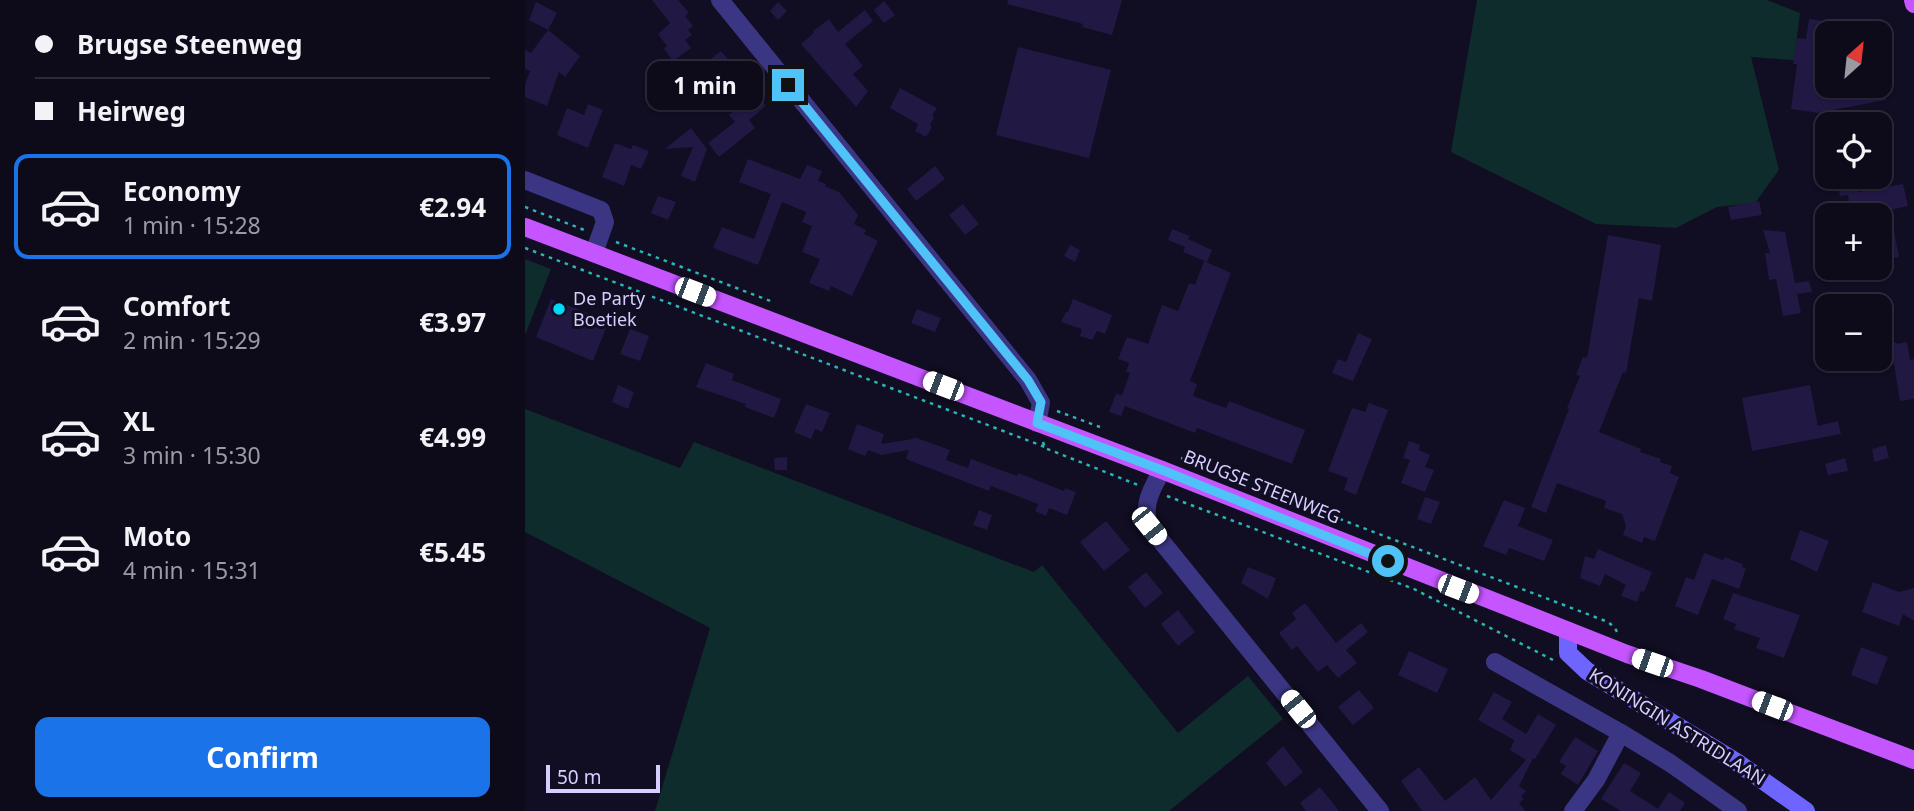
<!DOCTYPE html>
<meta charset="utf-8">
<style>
body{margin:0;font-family:"Noto Sans",sans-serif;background:#161323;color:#f1f3f6;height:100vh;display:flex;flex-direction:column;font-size:26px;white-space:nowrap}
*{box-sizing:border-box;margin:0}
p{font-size:23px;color:#9a9aa2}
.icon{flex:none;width:38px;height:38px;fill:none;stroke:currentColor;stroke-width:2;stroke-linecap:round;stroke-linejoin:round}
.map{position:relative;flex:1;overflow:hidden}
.side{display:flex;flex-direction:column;background:#0d0a1a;width:525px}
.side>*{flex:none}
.guide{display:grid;align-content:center;height:154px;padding:0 35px;background:#0d0a1a}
.needle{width:46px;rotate:27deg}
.tools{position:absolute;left:1290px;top:21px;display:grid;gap:14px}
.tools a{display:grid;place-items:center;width:77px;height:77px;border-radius:14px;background:#0d0a1a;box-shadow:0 2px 5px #0004,0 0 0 2px #2d2b39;font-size:35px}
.scale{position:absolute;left:21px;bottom:18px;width:114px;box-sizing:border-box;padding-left:7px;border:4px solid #d5ceff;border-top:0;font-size:19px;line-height:24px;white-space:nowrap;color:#d5ceff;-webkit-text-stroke:5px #110d22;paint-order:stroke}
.end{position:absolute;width:32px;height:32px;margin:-16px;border:9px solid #4fc3f7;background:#111;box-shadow:0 0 0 4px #111}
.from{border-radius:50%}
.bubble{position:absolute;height:49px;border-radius:14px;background:#0d0a1a;box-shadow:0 2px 5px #0004,0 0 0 2px #2d2b39;font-size:23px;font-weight:700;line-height:49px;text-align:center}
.car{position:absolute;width:21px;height:42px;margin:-21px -10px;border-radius:9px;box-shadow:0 0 5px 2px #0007;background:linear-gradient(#fff 24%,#345 0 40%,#fff 0 76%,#345 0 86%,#fff 0)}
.guide b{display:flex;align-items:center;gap:24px;height:66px;font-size:26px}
.guide b+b{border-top:2px solid #2d2b39}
.guide i{width:18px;height:18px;background:#f1f3f6}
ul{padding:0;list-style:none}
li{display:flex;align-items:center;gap:21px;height:105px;margin:0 14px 10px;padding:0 21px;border:4px solid transparent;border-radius:14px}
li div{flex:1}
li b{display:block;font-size:26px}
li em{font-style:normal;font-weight:700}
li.on{border-color:#1a73e8}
li>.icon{width:63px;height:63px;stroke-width:1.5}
.cta{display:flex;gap:14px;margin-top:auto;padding:14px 35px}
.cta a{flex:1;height:80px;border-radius:14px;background:#1a73e8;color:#fff;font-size:28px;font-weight:700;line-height:80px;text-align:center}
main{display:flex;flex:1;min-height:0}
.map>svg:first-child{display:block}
.green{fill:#0f2c2c}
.building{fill:#221844}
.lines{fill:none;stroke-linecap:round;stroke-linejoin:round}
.path{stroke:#29b7b4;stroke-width:2.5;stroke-dasharray:3.5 5;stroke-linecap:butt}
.street{stroke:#3b3683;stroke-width:18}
.secondary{stroke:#6e65ff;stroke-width:18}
.primary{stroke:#c555ff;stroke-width:18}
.route{stroke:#4fc3f7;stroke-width:9}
.poi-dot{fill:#00d7f9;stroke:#110d22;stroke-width:2.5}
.labels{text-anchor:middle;stroke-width:6;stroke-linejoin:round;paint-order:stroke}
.poi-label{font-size:18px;fill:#d5ceff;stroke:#110d22;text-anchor:start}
.street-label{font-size:18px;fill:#d5ceff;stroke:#110d22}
</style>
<main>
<section class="side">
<div class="guide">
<b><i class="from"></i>Brugse Steenweg</b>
<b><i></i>Heirweg</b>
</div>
<ul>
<li class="on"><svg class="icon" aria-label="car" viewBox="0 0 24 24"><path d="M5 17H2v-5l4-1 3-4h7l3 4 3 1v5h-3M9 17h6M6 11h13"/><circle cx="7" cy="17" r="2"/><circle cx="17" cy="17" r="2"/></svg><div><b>Economy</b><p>1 min · 15:28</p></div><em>€2.94</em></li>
<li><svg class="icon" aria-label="car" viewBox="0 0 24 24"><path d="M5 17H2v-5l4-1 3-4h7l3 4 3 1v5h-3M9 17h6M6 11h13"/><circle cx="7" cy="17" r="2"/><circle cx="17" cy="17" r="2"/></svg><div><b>Comfort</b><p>2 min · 15:29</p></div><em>€3.97</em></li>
<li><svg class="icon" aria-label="car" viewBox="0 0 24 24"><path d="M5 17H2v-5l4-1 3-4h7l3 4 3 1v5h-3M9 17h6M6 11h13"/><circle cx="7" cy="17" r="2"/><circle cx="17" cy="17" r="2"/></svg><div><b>XL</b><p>3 min · 15:30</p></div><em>€4.99</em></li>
<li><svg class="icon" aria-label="car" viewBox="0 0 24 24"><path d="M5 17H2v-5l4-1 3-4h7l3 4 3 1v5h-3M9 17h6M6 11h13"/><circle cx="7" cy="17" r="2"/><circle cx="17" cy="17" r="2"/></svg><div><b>Moto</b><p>4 min · 15:31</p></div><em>€5.45</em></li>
</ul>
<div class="cta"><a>Confirm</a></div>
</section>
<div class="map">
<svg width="1389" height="811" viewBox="0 0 1389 811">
<rect width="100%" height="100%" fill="#110d22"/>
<g class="green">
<path d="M952 0H1242L1275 13 1269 60 1226 57 1254 170 1230 203 1192 207 1151 228 1071 224 926 152Z"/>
<path d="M0 259 26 269 0 335Z"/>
<path d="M0 409 155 468 169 442 509 572 517 565 653 733 723 676 758 719 644 811H130L185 628 0 532Z"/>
</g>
<g class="building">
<path d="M127 0H153L164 13 160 16 168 26 163 30 167 35 160 40 166 48 148 61 139 49 142 46 133 34 145 23Z"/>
<path d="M483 0H597L587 35 557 27 558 24 482 4Z"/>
<path d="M359 1 370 15 359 23 349 10Z"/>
<path d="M11 2 32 13 23 30 4 20Z"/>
<path d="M253 2 262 11 253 20 245 11Z"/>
<path d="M340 10 348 21 320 44 338 66 328 74 343 91 331 107 276 44 289 33 288 31 304 19 313 32Z"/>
<path d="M1284 19 1304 22 1298 66 1302 65V86H1359L1361 100 1302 111V114L1266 109 1272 64H1268L1272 38 1281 39Z"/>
<path d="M23 30 55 56 40 77 34 72 22 106 0 97V85L5 71 0 69V50L6 53Z"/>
<path d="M493 47 586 70 564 158 471 135Z"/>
<path d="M196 51 241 106 224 120 230 128 194 157 183 143 210 122 204 115 214 106 182 62Z"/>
<path d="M375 88 412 108 407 116 409 117 405 125 407 127 401 137 390 131 393 124 365 108Z"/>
<path d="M63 104 78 110 63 148 32 135 42 108 59 115Z"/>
<path d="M166 128 182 149 170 182 156 176 168 147 140 149Z"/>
<path d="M90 143 106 149 108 145 124 151 116 169 106 165 99 186 77 177Z"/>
<path d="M223 159 275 179 282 165 297 171 293 181 301 184 300 186 314 192 333 215 329 224 341 230 339 234 353 241 327 296 306 286 304 291 284 283 295 259 277 252 287 226 277 222 281 212 257 202 233 265 188 248 197 227 229 239 246 194 214 182Z"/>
<path d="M410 166 420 179 391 201 382 189Z"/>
<path d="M1330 177 1333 192 1378 184 1383 206 1365 210 1374 257 1354 261V210L1326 214 1323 195 1315 196 1311 178Z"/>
<path d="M133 196 151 202 143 220 126 213Z"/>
<path d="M1234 201 1237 215 1206 220 1203 207Z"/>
<path d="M438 204 454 224 440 235 424 215Z"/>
<path d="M647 229 665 236 663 239 687 250 682 262 658 252 662 243 660 247 643 240Z"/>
<path d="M1238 230 1260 232 1270 283 1284 281 1287 292 1272 294 1276 313 1258 316 1251 279 1244 280 1240 253H1245Z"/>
<path d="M1083 235 1136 245 1127 301 1114 298 1101 373 1098 372 1074 432 1116 449 1115 452 1136 459 1135 462 1147 466 1145 473 1154 477 1130 541 1119 537 1117 543 1098 535 1101 526 1097 514 1079 508 1081 501 1032 483 1021 513 1006 507 1044 409 1042 408 1055 376 1051 375 1058 357 1062 358Z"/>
<path d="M545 245 555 250 550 262 539 256Z"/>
<path d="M679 261 706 273 665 381 672 384 668 396 701 408 704 401 780 430 767 464 672 428 670 433 600 406 596 416 584 412 591 394 597 395 605 373 601 372 604 363 593 359 602 337 623 344 637 305 653 311 664 283 670 285Z"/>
<path d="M26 299 84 321 68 361 11 337Z"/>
<path d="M548 299 587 315 580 334 572 331 567 340 555 336 557 329 536 322 541 312H543Z"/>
<path d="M392 309 416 318 410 332 386 323Z"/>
<path d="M105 329 124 336 115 361 95 354Z"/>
<path d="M833 333 847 339 828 381 807 373 813 359 821 362Z"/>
<path d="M1371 342 1372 344 1382 342 1385 360 1389 359V399L1375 401 1369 364 1363 365 1359 345Z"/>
<path d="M181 363 209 374 207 380 256 399 249 418 220 407 221 404 171 387Z"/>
<path d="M93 385 109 392 103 409 87 402Z"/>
<path d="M1285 385 1293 426 1313 421 1316 434 1227 451 1217 398Z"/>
<path d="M844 403 863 410 831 495 819 490 823 478 803 471 827 408 840 412Z"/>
<path d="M281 404 305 413 297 432 290 429 286 439 269 432Z"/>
<path d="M332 424 359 434 356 444 388 439 389 437 425 450 421 460 443 468 446 459 492 476 493 473 539 491 540 488 551 492 542 515 524 508 521 516 510 511 513 504 466 486 464 491 381 459 384 450 356 455 343 450 340 456 323 449Z"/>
<path d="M884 441 895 445 894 450 905 455 900 467 909 470 900 492 876 483 885 460 878 458Z"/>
<path d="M1361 445 1364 458 1349 462 1347 449Z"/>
<path d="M262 457V470H250L249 458Z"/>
<path d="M1320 458 1323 471 1303 475 1300 464Z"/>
<path d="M900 497 915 502 906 524 892 519Z"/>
<path d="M979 500 1000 508 993 526 1028 540 1019 561 984 548 981 555 958 546Z"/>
<path d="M454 510 467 515 462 530 448 525Z"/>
<path d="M581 521 605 550 579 571 555 542Z"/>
<path d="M1275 530 1304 541 1292 572 1265 559Z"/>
<path d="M1073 549 1127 572 1119 592 1116 591 1112 602 1096 596 1101 585 1080 574 1075 586 1055 578 1060 556 1069 559Z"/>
<path d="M1179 553 1198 560 1200 557 1207 560 1218 564 1217 567 1221 568 1214 589 1187 579 1173 615 1150 606 1161 577 1169 580Z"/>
<path d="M723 567 751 578 743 599 716 583Z"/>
<path d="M621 572 638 593 620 608 603 587Z"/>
<path d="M1348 582 1374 592 1389 588V621L1378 614 1374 626 1337 612Z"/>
<path d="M1208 593 1275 615 1259 658 1231 648 1235 638 1209 629 1211 624 1198 619Z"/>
<path d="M780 603 811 643 836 623 843 632 821 650 832 663 813 678 802 665 793 672 772 646 767 650 754 633 771 619 767 613Z"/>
<path d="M653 610 670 632 653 646 636 624Z"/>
<path d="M1336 647 1363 657 1352 685 1326 675Z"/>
<path d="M884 651 923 669 912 693 873 675Z"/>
<path d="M834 690 849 708 828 725 813 707Z"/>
<path d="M969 692 987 702 977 719 1001 734 1013 714 1031 725 1010 759 1008 758 994 786 1001 791 996 796 999 799 994 803 1000 811H897L876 781 894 767 920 801 950 777 966 800 1001 760 985 750 989 740 953 720Z"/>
<path d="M1050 737 1073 751 1053 785 1036 774 1041 766 1034 762Z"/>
<path d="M758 746 778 772 760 787 741 763Z"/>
<path d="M1099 763 1116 773 1105 791 1133 809 1144 792 1160 803 1155 811H1096L1076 799Z"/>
<path d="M795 787 814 811H781L775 803Z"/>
</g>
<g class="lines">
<g class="path">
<path d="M0 207 62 231"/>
<path d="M91 242 248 302"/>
<path d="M0 248 520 447"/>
<path d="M532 411 575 427"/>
<path d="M518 442 520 448 613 485"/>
<path d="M656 458 1083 622 1090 628 1093 634"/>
<path d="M642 496 889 589 1028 660"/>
</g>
<g class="street">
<path d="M195 0 503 380 516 403 512 423"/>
<path d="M0 180 76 210 80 222 69 253"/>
<path d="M637 470C627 489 617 504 624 526L855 811"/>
<path d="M970 662 1096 733"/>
<path d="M1048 811 1071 780 1096 733 1145 763 1213 811"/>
</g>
<path class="secondary" d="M1043 631V653L1062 671 1213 763 1281 811"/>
<g class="primary">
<path d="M1388 0 1389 4"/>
<path d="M0 227 637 470 1102 654 1176 679 1389 760"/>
</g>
</g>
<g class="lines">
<path class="route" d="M263 85 503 380 516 402 512 423 637 470 863 561"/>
</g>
<circle class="poi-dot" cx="34" cy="309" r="7"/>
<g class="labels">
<g class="poi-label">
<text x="48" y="305">De Party<tspan x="48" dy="21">Boetiek</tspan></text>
</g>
<g class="street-label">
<text transform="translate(737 487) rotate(22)" y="6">BRUGSE STEENWEG</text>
<text transform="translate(1152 727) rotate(32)" y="6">KONINGIN ASTRIDLAAN</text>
</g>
</g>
</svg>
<div class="tools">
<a><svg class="needle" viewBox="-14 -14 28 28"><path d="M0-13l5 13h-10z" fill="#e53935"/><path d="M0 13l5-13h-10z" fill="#9a9aa2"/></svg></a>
<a><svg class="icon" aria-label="locate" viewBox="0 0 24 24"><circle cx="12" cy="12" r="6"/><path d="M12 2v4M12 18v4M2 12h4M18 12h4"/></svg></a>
<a>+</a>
<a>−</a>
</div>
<div class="scale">50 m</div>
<i class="end from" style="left:863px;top:561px"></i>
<i class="end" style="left:263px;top:85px"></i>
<div class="bubble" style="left:122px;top:61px;width:116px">1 min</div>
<i class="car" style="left:170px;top:292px;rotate:111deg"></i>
<i class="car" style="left:418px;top:386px;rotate:291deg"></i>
<i class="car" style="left:624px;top:526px;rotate:141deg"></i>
<i class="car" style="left:933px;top:589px;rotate:111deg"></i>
<i class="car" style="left:1127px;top:663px;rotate:289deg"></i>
<i class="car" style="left:1247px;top:706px;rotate:291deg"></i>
<i class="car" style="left:773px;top:709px;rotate:321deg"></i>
</div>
</main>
